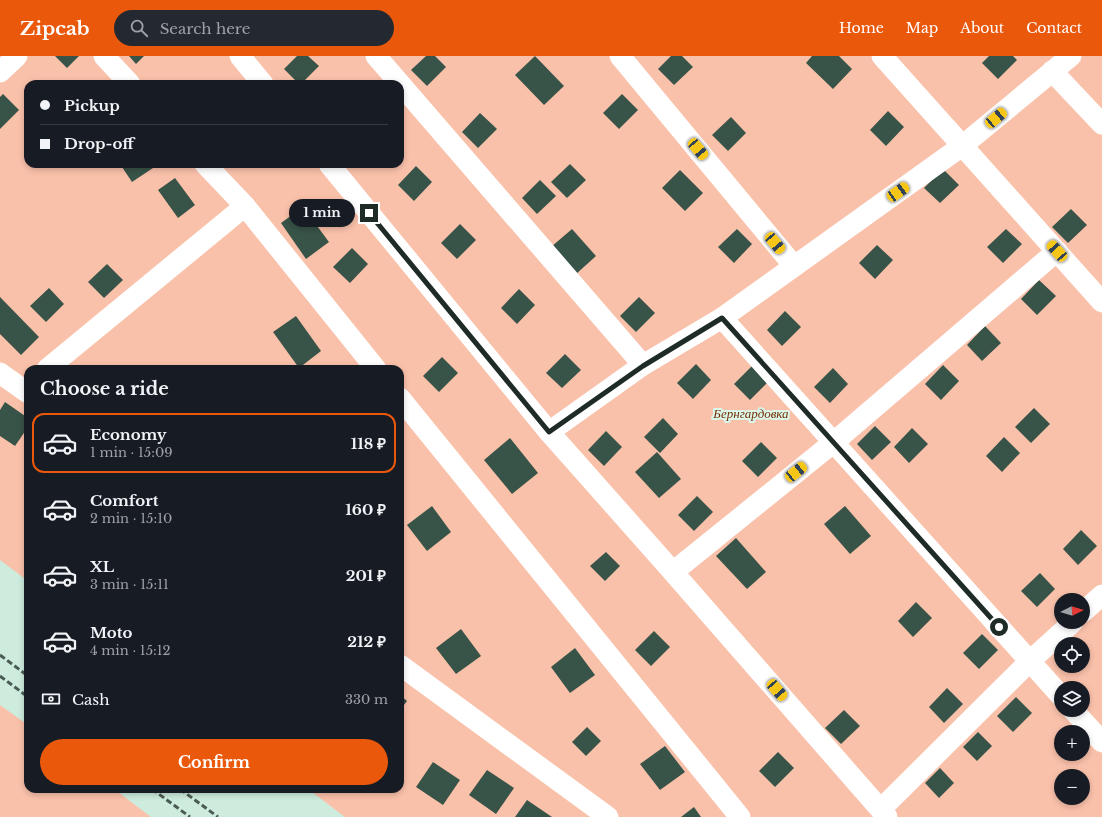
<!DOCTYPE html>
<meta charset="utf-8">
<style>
body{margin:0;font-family:"Libre Baskerville",serif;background:#242831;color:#f1f3f6;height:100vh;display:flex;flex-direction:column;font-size:15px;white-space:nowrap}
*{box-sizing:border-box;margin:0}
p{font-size:13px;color:#9ea1a6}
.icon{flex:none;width:22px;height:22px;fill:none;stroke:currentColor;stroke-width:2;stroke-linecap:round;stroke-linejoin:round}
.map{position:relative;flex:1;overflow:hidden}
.details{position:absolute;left:24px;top:309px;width:380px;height:428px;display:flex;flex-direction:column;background:#171b24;border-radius:12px;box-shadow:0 2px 6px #0003}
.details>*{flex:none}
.hud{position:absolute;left:24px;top:24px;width:380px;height:88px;border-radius:12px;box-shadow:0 2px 6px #0003;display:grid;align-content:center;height:88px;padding:0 16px;background:#171b24}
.needle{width:26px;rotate:85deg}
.fabs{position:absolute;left:1054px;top:537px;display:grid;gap:8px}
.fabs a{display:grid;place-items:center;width:36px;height:36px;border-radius:50%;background:#171b24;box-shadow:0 2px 6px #0003;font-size:20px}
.end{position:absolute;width:18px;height:18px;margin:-9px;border:5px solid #1f2b26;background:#fff;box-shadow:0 0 0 2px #fff}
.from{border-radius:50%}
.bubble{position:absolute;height:28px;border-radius:14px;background:#171b24;box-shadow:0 2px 6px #0003;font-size:13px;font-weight:800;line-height:28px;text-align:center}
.car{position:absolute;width:12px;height:24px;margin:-12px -6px;border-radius:5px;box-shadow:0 0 3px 1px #0007;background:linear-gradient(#f5c518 24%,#345 0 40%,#f5c518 0 76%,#345 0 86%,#f5c518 0)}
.hud b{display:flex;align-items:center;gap:14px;height:38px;font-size:15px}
.hud b+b{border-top:1px solid #363941}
.hud i{width:10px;height:10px;background:#f1f3f6}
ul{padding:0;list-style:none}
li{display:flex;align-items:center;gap:12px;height:60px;margin:0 8px 6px;padding:0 8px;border:2px solid transparent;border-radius:12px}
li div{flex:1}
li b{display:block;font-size:15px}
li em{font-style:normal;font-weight:800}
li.active{border-color:#ea580c}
li>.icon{width:36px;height:36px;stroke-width:1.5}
h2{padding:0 16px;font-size:18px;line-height:48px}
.pay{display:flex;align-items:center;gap:10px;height:44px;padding:0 16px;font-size:15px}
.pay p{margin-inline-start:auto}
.action{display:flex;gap:8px;margin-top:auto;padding:8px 16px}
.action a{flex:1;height:46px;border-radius:24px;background:#ea580c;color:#fff;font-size:16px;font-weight:800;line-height:46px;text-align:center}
header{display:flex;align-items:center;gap:24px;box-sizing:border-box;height:56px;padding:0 20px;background:#ea580c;color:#fff}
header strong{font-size:19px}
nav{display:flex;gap:22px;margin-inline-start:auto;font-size:14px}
.search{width:280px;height:36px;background:#242831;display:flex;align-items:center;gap:10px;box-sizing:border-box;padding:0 14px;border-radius:22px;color:#9ea1a6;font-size:15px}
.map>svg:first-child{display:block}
.green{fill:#fac1aa;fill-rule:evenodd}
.building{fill:#385347}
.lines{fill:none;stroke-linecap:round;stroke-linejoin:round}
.minor{stroke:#fff;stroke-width:21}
.rail{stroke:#4b5c55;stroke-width:3;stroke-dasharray:6 3;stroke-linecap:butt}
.route{stroke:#1f2b26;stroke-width:5}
.labels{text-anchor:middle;stroke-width:4;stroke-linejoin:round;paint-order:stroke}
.park-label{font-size:13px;font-style:italic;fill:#782c05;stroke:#daf9eb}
</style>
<header>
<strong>Zipcab</strong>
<div class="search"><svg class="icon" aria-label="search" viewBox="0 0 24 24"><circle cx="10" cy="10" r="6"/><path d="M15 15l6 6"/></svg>Search here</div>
<nav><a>Home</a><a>Map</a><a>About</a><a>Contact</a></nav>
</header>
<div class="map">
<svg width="1102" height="761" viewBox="0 0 1102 761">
<rect width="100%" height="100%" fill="#cdecde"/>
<g class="green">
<path d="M0 0H1102V761H345L308 733H400V313H28V525L0 504ZM28 28H400V108H28ZM1061 544H1083V566H1061ZM1061 588H1083V610H1061ZM1061 632H1083V654H1061ZM1061 676H1083V698H1061ZM1061 720H1083V742H1061Z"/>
<path d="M0 649 28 669V733H114L151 761H0Z"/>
</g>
<g class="building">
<path d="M55 0H79L67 12Z"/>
<path d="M129 0H144L136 8Z"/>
<path d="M297 0H308L319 10 301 28H299L284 13Z"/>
<path d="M426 0H435L446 11 427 30 411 14Z"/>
<path d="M535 0 564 30 544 49 515 19Z"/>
<path d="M671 0H682L693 11 674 29 658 13Z"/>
<path d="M812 0H839L852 13 833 33 806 7Z"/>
<path d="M989 0H1013L1017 4 998 23 982 7Z"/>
<path d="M3 38 19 54 0 73V41Z"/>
<path d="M622 38 638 54 619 73 603 57Z"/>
<path d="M888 55 904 71 886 90 870 74Z"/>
<path d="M480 57 497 73 478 92 462 76Z"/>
<path d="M731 61 746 77 728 95 712 79Z"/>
<path d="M120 108H159L132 126Z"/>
<path d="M570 108 586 124 567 142 551 126Z"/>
<path d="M416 110 432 126 414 145 398 129Z"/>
<path d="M943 113 959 129 940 147 924 132Z"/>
<path d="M680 114 703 137 685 155 662 132Z"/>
<path d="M175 122 195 149 178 162 158 134Z"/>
<path d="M540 124 556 140 537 158 522 142Z"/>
<path d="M303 151 329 186 306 203 281 167Z"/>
<path d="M1071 153 1087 169 1068 187 1052 171Z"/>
<path d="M460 168 476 184 457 203 441 187Z"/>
<path d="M572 173 596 200 575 219 551 191Z"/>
<path d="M737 173 752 188 734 207 718 191Z"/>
<path d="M1006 173 1022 188 1003 207 987 191Z"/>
<path d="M877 189 893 204 875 223 859 207Z"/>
<path d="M352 192 368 208 350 227 333 211Z"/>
<path d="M107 208 123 224 104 242 88 226Z"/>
<path d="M1039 224 1056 240 1037 259 1021 243Z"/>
<path d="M49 232 64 248 46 266 30 250Z"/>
<path d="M519 233 535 249 517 268 501 252Z"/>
<path d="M0 241 39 281 21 299 0 278Z"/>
<path d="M639 241 655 257 636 276 620 260Z"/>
<path d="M785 255 801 271 782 290 767 274Z"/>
<path d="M296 260 321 295 299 312 273 276Z"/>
<path d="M985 270 1001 287 982 305 967 289Z"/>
<path d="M565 298 581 314 562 332 546 317Z"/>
<path d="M442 301 458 317 439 336 423 320Z"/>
<path d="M696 308 711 324 693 343 677 327Z"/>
<path d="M943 309 959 325 941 344 925 328Z"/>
<path d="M752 310 768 326 750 344 734 328Z"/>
<path d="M833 312 848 328 830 347 814 331Z"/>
<path d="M5 346 28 362V371L15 390 0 380V354Z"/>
<path d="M1034 352 1050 368 1031 387 1015 371Z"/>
<path d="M663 362 678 378 660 397 644 381Z"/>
<path d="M875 370 891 386 872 404 857 388Z"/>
<path d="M912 372 928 388 909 407 894 391Z"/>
<path d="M606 375 622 391 604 410 588 394Z"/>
<path d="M1004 381 1020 397 1002 416 986 400Z"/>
<path d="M510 382 538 417 512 438 484 404Z"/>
<path d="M761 386 777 402 758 421 742 405Z"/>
<path d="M657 396 681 423 659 442 635 416Z"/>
<path d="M697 440 713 456 694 475 678 459Z"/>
<path d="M432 450 451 476 427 495 407 469Z"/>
<path d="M845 450 871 480 850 498 824 468Z"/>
<path d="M1081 474 1097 490 1078 509 1063 493Z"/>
<path d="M736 482 766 516 747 533 716 500Z"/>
<path d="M606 496 620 510 605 525 590 510Z"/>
<path d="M1040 517 1055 533 1037 551 1021 535Z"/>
<path d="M916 546 932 562 913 581 898 565Z"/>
<path d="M461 573 481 600 456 618 436 592Z"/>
<path d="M654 575 670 591 651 610 635 594Z"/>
<path d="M982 578 998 594 979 613 963 597Z"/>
<path d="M575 592 595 619 570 637 551 611Z"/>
<path d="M947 632 963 648 944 667 929 651Z"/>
<path d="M400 639 407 645 400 654Z"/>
<path d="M1016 641 1032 657 1013 676 997 660Z"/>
<path d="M844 654 860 670 841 688 825 672Z"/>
<path d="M587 671 601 685 586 700 572 686Z"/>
<path d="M978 676 992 690 977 705 963 691Z"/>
<path d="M665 690 685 716 660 734 640 708Z"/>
<path d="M778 696 794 712 775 731 759 715Z"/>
<path d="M433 706 460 724 443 749 416 731Z"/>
<path d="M940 712 954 727 939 742 925 727Z"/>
<path d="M487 714 514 732 496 758 469 739Z"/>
<path d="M527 744 552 761H515Z"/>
<path d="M694 751 701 761H681Z"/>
</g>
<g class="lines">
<g class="minor">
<path d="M104 0 130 28"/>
<path d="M240 0 263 28"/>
<path d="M376 0 643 309"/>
<path d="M620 0 794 210"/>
<path d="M882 0 1102 246"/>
<path d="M1052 15 1102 68"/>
<path d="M0 16 17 0"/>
<path d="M205 108 245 150 376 313"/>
<path d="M329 108 549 376 673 516 887 761"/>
<path d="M722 262 1061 640"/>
<path d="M47 313 245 150"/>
<path d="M0 317 28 337"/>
<path d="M400 342 740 761"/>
<path d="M549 376 643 309 722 262 962 90 1071 0"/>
<path d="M673 516 834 386 1057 195"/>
<path d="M1083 556 1102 539"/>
<path d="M400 609 608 761"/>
<path d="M1073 654 1102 686"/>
<path d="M881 753 1030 605 1073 566"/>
</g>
<g class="rail">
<path d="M0 599 28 620"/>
<path d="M0 620 28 641"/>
<path d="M152 733 190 761"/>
<path d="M180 733 218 761"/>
</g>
</g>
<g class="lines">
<path class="route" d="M369 157 549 376 643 310 722 262 999 571"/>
</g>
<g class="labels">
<g class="park-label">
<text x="751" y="362">Бернгардовка</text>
</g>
</g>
</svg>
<div class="fabs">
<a><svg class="needle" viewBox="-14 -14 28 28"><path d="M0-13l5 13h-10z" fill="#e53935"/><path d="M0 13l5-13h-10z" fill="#9ea1a6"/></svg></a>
<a><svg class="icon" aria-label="locate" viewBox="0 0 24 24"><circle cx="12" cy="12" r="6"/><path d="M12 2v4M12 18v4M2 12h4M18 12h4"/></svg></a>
<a><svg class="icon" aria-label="layers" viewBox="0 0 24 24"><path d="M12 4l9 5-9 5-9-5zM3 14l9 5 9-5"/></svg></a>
<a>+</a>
<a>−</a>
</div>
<i class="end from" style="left:999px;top:571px"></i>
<i class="end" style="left:369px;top:157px"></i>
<div class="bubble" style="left:289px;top:143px;width:66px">1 min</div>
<i class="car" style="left:996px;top:62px;rotate:50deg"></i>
<i class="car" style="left:698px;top:93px;rotate:140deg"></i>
<i class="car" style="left:898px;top:136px;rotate:55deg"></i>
<i class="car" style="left:775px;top:187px;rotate:140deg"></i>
<i class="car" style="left:1057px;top:195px;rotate:318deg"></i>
<i class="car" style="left:796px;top:416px;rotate:51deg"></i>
<i class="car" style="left:777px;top:634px;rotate:139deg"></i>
<div class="hud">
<b><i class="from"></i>Pickup</b>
<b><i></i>Drop-off</b>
</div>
<section class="details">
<h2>Choose a ride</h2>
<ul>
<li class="active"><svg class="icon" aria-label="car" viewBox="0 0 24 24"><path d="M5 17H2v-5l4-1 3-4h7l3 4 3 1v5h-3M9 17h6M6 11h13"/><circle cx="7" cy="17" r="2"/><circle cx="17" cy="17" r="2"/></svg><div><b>Economy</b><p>1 min · 15:09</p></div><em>118 ₽</em></li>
<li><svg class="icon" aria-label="car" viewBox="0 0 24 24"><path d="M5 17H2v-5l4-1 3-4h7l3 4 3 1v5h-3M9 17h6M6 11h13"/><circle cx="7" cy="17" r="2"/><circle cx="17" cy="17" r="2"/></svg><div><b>Comfort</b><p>2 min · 15:10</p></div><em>160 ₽</em></li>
<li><svg class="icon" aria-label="car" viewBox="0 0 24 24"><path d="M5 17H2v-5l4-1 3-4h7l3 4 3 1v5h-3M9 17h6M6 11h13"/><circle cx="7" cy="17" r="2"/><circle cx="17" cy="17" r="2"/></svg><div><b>XL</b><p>3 min · 15:11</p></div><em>201 ₽</em></li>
<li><svg class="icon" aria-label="car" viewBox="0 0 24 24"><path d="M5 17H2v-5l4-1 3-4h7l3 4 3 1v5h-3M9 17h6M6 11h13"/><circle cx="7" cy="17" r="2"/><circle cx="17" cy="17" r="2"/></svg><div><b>Moto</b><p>4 min · 15:12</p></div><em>212 ₽</em></li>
</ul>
<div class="pay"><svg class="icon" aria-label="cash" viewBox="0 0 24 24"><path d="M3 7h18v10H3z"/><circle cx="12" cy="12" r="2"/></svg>Cash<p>330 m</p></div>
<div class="action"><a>Confirm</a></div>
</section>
</div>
